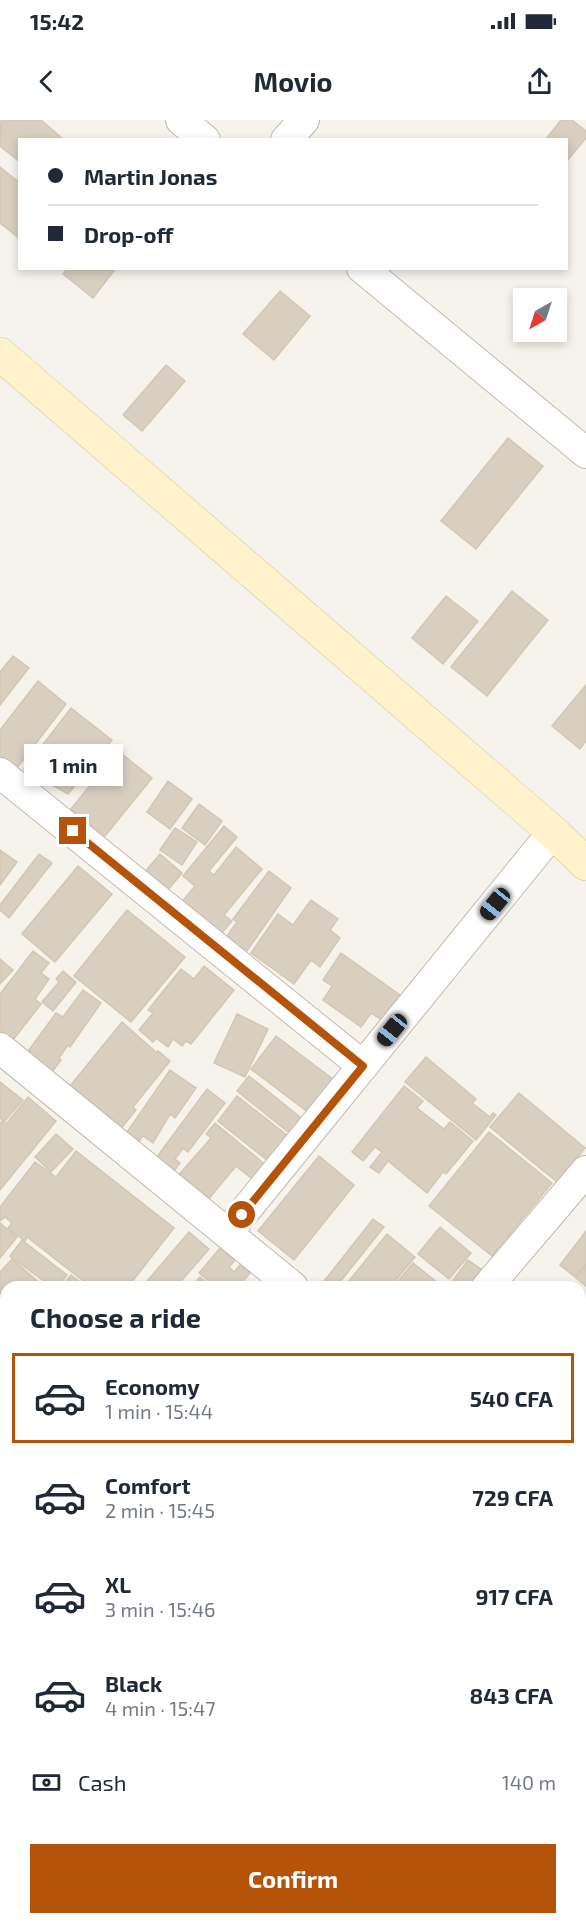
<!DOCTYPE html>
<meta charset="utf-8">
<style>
body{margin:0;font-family:"Exo 2",sans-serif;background:#f6f6f7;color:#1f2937;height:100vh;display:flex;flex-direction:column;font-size:22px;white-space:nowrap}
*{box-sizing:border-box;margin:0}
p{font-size:20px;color:#747a83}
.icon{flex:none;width:33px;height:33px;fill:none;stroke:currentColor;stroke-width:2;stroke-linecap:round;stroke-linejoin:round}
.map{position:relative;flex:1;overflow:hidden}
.sheet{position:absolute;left:0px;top:1161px;width:586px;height:644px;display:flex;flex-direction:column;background:#fff;border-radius:18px 18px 0 0;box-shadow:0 3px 9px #0003}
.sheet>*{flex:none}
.hud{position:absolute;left:18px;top:18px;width:550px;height:132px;border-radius:0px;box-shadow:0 3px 9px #0003;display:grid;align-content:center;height:132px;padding:0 30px;background:#fff}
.needle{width:39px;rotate:219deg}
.buttons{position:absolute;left:513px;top:168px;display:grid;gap:12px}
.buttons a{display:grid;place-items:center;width:54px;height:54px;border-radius:0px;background:#fff;box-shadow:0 3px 9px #0003;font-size:30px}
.end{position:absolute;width:27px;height:27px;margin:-14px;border:8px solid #b45309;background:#fff;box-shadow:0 0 0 3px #fff}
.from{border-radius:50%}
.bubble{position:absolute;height:42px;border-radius:0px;background:#fff;box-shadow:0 3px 9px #0003;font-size:20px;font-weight:700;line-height:42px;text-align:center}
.car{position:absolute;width:18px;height:36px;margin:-18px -9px;border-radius:8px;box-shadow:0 0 4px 2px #0007;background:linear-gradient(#222 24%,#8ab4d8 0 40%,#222 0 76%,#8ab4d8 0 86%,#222 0)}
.hud b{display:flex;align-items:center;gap:21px;height:57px;font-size:22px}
.hud b+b{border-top:2px solid #e0e1e3}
.hud i{width:15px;height:15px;background:#1f2937}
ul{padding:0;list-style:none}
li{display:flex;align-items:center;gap:18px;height:90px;margin:0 12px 9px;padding:0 18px;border:3px solid transparent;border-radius:0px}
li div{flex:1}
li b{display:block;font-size:22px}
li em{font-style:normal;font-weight:700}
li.selected{border-color:#b45309}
li>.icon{width:54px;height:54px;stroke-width:1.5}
h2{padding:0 30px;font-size:27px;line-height:72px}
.pay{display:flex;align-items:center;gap:15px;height:66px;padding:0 30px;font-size:22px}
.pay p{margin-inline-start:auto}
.button{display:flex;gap:12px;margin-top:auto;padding:12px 30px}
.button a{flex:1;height:69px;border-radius:0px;background:#b45309;color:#fff;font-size:24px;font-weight:700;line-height:69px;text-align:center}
.status{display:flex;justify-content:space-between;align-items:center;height:42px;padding:0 30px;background:#fff;direction:ltr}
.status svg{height:16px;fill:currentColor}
header{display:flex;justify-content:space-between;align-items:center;height:78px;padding:0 30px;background:#fff;font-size:27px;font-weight:700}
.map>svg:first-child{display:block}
.building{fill:#d8cfc1;stroke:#d3c7b4;stroke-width:1.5}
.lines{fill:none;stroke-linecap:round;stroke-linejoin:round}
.street-casing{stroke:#c2bbae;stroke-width:32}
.secondary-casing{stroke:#d6c79b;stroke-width:34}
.street{stroke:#fff;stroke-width:30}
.secondary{stroke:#fff3cd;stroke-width:33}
.route{stroke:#b45309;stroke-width:8}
</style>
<div class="status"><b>15:42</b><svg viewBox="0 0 49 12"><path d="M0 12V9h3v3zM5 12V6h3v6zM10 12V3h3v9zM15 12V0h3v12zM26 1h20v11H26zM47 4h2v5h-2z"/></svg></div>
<header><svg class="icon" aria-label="back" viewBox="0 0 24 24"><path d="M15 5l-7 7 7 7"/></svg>Movio<svg class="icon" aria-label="share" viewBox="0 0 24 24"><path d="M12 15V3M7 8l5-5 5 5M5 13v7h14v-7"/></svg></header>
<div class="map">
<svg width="586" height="1804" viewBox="0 0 586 1804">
<rect width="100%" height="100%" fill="#f6f3ec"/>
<g class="building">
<path d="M1 0H41L64 20H20V42L0 26Z"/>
<path d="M561 0H572L586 11V18L567 41V20H545Z"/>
<path d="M0 47 20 63V119L0 103Z"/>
<path d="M68 148H116L93 178 63 154Z"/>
<path d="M280 171 310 196 274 240 243 214Z"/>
<path d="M166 245 185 261 142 311 123 295Z"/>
<path d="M508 318 543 346 476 429 441 401Z"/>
<path d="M512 471 548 500 487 576 451 547Z"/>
<path d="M446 476 478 501 443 544 412 518Z"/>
<path d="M13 536 29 548 0 585V552Z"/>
<path d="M38 561 66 584 17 648 0 635V610Z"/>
<path d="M586 565V621L580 629 552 606Z"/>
<path d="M71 588 112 620 68 674 24 649Z"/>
<path d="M118 631 152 658 105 716 71 689Z"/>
<path d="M168 661 192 679 170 709 147 692Z"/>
<path d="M199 684 222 701 205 725 182 708Z"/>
<path d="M224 706 237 717 209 751 214 755 236 727 262 749 224 795 232 801 215 821 176 789 195 766 183 756Z"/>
<path d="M175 708 197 722 182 745 160 730Z"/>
<path d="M0 730 17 742 0 765Z"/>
<path d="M39 734 52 743 9 798 0 790V785Z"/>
<path d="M160 734 182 753 167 771 144 753Z"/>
<path d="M78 746 112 774 55 842 22 814Z"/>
<path d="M269 751 291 768 242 838 230 829 235 822 227 816 237 802 233 799Z"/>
<path d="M311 780 338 799 330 810 340 818 320 847 311 840 294 864 251 833 278 794 293 805Z"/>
<path d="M127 790 185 837 131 902 74 856Z"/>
<path d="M33 831 49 843 41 853 49 859 35 879 41 884 13 920 0 910V874Z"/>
<path d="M341 833 400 875 382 900 371 893 361 907 323 880 332 866 323 860Z"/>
<path d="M0 839 13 850 0 864Z"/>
<path d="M204 846 234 870 191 924 186 921 182 926 173 919 168 927 156 918 153 922 139 910 153 893 148 890 181 849 194 859Z"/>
<path d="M63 851 76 862 53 891 42 882 59 862 56 859Z"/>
<path d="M83 870 101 883 70 927 68 925 59 938 61 940 51 953 26 934 56 893 63 897Z"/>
<path d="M237 894 268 909 245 957 214 943Z"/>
<path d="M122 902 157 933 158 931 170 941 133 987 136 990 114 1017 62 976Z"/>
<path d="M276 916 342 966 317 999 251 949Z"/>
<path d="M426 937 476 979 472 983 490 997 493 993 496 995 476 1020 405 962Z"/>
<path d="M170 950 196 968 175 998 170 994 153 1023 143 1016 139 1021 127 1012Z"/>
<path d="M249 956 310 1005 298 1020 237 971Z"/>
<path d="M0 962 23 980 4 1002 0 998Z"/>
<path d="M404 966 423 981 417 988 444 1009 450 1002 473 1021 446 1054 443 1052 427 1073 388 1041 379 1053 370 1047 382 1032 375 1027 363 1041 352 1032Z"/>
<path d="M207 969 225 983 188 1032 183 1028 175 1039 180 1043 173 1052 156 1038Z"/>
<path d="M519 973 585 1028 557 1062 490 1007Z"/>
<path d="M237 976 297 1023 277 1048 218 1001Z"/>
<path d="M28 977 56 1001 0 1070V1004L2 1001 6 1004Z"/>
<path d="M215 1003 273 1051 261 1066 236 1046 207 1081 177 1057 211 1018 206 1014Z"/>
<path d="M489 1012 552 1063 492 1136 429 1086Z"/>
<path d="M56 1014 73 1029 51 1052 35 1037Z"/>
<path d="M76 1031 174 1108 128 1167H91L27 1117 25 1121 8 1108 12 1103 5 1097 0 1101V1087L35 1042 56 1057Z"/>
<path d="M319 1036 354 1065 294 1140 258 1111Z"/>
<path d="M373 1099 384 1107 336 1167H323L321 1165Z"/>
<path d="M0 1103 17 1117 0 1138Z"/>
<path d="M440 1107 471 1133 449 1159 418 1134Z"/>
<path d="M586 1111V1144L575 1157 560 1145Z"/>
<path d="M189 1112 209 1129 176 1167H142Z"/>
<path d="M387 1114 415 1137 390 1167H344Z"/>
<path d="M22 1120 67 1155 58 1167H52L10 1136Z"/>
<path d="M220 1128 235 1140 229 1147 234 1152 240 1145 250 1153 238 1167H216L199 1153Z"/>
<path d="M12 1139 42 1165 6 1167V1195L0 1189V1152Z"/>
<path d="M468 1140 488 1154 478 1167H454L450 1164Z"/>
<path d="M413 1143 443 1167H393Z"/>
<path d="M586 1146V1166L576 1158Z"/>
<path d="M71 1155 86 1167H61Z"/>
<path d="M200 1157 212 1167H191Z"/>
<path d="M580 1175 586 1179V1211L580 1218Z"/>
<path d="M0 1255 6 1260V1299L0 1306Z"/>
<path d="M586 1274V1341L580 1337V1281Z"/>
<path d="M6 1299V1347L0 1341V1306Z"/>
<path d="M580 1415 586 1419V1447L580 1443Z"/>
<path d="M580 1463 586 1467V1473L580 1480Z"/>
<path d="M0 1506 6 1511V1555L0 1563Z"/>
<path d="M580 1542 586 1547V1594L580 1590Z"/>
<path d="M580 1596 586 1601V1649L580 1644Z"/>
<path d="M585 1653 586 1654V1679L580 1674V1659Z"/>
<path d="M583 1793 586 1795V1804H573Z"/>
<path d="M30 1798H55L51 1804H26Z"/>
<path d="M84 1798 116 1800 141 1798 136 1804H79Z"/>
<path d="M145 1798H163L169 1804H141Z"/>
<path d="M169 1798H196L192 1804 183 1800 177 1804Z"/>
<path d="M316 1798H344L350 1804H311Z"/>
<path d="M437 1798H474L470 1804H444Z"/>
</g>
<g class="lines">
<g class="street-casing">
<g id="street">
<path d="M181 0 205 20"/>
<path d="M286 20 304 0"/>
<path d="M362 148 586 333"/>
<path d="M0 653 363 946"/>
<path d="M0 928 293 1167"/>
<path d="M227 1113 553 712"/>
<path d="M487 1167 586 1051"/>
<path d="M0 1214 6 1219"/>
<path d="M580 1393 586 1387"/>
<path d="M0 1492 6 1497"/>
<path d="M0 1609 6 1601"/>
<path d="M580 1691 586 1696"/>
<path d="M0 1791 6 1779"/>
<path d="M399 1798 406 1804"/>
<path d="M245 1804 249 1798"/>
</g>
</g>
<g class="secondary-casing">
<path id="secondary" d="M0 234 553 712 586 744"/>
</g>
<use href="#street" class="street"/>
<use href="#secondary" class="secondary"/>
</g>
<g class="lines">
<path class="route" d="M73 711 363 946 242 1095"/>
</g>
</svg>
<div class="buttons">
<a><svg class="needle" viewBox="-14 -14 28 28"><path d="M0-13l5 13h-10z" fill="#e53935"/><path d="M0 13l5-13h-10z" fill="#747a83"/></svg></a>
</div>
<i class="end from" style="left:242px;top:1095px"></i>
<i class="end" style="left:73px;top:711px"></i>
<div class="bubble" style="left:24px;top:624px;width:99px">1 min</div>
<i class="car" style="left:495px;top:784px;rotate:219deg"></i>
<i class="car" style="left:392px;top:910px;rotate:219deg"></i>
<div class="hud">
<b><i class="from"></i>Martin Jonas</b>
<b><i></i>Drop-off</b>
</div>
<section class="sheet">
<h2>Choose a ride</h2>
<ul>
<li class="selected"><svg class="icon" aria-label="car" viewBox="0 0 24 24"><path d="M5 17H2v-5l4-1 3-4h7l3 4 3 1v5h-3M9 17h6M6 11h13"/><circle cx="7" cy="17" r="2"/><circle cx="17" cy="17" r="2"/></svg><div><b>Economy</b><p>1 min · 15:44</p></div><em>540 CFA</em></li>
<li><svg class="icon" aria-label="car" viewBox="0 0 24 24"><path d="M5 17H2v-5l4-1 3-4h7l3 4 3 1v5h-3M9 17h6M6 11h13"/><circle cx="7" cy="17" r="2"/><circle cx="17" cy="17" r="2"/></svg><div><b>Comfort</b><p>2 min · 15:45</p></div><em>729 CFA</em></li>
<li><svg class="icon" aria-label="car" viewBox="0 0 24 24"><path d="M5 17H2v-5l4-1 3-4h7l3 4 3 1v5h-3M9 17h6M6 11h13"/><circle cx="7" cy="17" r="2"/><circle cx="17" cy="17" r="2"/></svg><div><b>XL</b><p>3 min · 15:46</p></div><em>917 CFA</em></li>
<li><svg class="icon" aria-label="car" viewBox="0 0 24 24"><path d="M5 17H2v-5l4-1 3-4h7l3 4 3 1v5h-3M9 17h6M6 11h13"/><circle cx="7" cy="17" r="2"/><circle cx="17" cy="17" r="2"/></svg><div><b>Black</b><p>4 min · 15:47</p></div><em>843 CFA</em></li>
</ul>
<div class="pay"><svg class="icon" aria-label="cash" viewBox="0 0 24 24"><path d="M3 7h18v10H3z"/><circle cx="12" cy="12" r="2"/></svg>Cash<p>140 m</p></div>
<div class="button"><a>Confirm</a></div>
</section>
</div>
